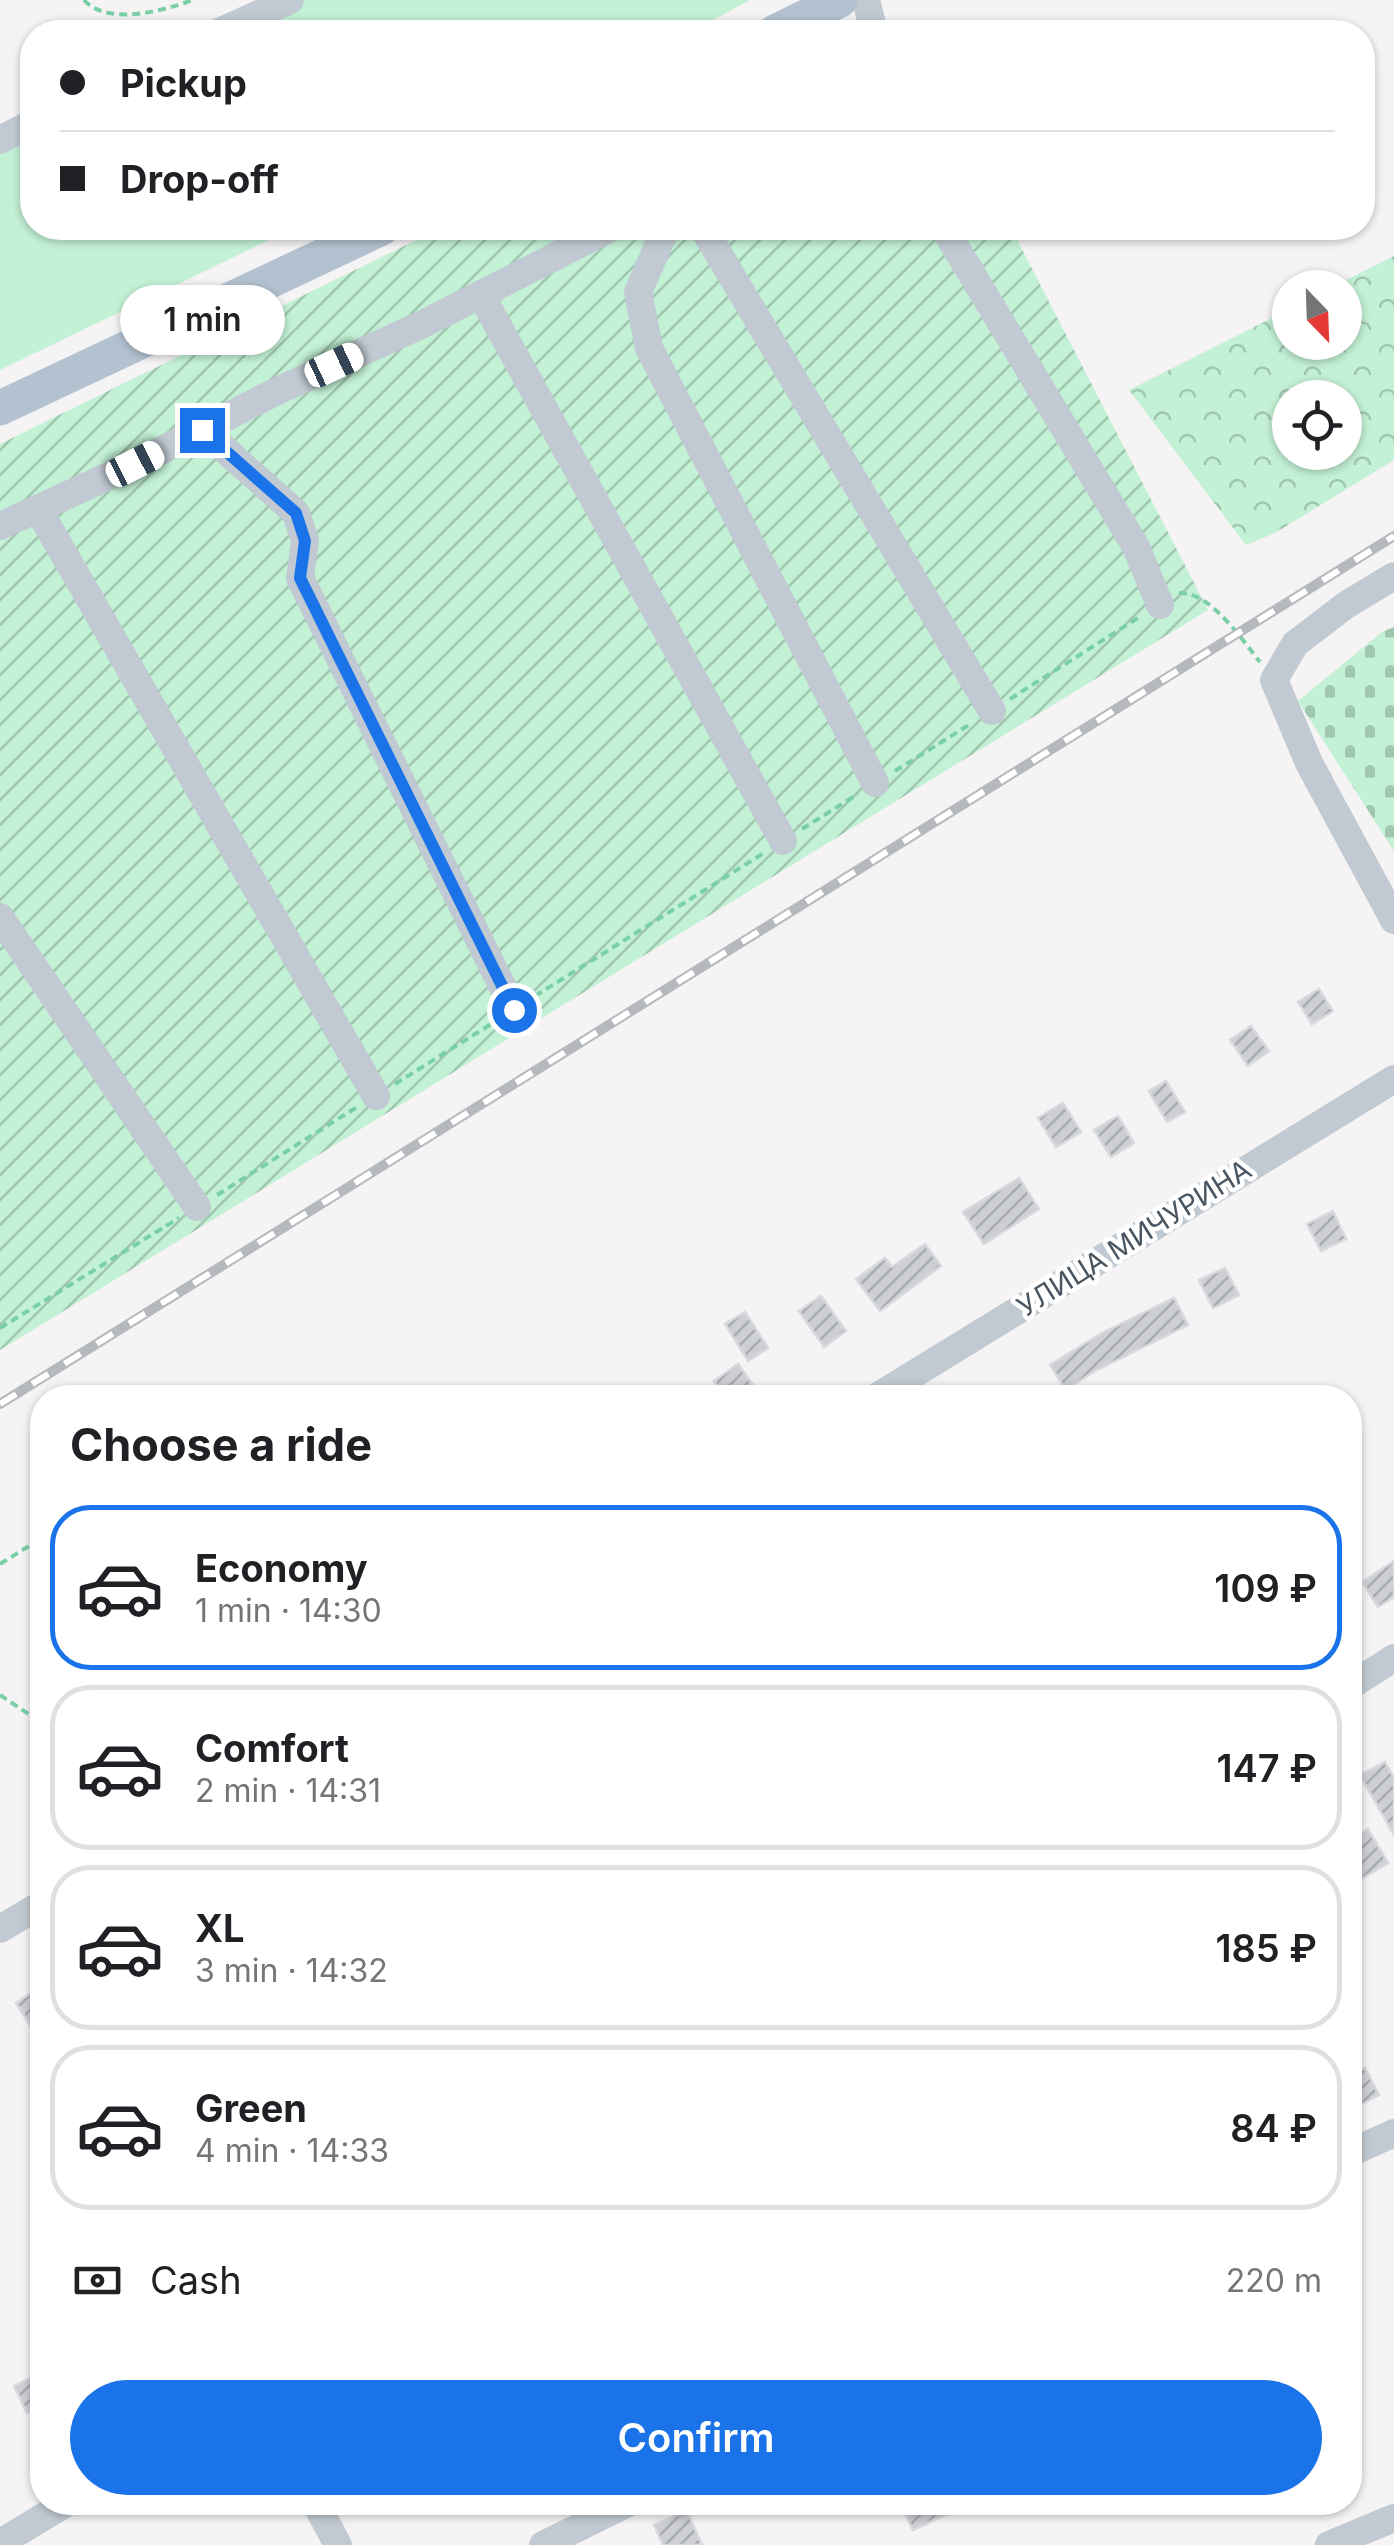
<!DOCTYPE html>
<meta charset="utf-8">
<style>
body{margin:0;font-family:Inter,sans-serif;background:#f6f6f6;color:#202124;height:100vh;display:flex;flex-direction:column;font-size:38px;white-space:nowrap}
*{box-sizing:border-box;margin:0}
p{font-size:32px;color:#757577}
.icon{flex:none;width:55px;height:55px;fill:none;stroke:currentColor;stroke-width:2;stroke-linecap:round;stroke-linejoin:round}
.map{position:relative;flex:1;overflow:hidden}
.drawer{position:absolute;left:30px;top:1385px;width:1332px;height:1130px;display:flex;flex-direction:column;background:#fff;border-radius:40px;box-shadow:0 2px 8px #0004}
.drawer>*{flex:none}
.top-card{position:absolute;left:20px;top:20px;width:1355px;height:220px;border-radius:40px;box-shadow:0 2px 8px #0004;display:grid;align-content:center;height:220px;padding:0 40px;background:#fff}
.needle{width:65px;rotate:157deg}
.tools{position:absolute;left:1272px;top:270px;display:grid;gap:20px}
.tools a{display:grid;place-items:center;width:90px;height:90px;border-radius:50%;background:#fff;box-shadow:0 2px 8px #0004;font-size:50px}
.end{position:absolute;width:45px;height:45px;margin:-22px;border:12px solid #1a73e8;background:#fff;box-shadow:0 0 0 5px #fff}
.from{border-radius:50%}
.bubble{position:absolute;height:70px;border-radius:35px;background:#fff;box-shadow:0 2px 8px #0004;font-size:32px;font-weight:600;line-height:70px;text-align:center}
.car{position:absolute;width:30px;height:60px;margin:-30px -15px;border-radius:12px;box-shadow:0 0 8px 2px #0007;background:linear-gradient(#fff 24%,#345 0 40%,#fff 0 76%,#345 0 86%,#fff 0)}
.top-card b{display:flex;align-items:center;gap:35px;height:95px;font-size:38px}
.top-card b+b{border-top:2px solid #e0e0e0}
.top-card i{width:25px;height:25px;background:#202124}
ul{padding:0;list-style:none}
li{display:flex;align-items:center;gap:30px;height:165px;margin:0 20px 15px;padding:0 20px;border:5px solid #e0e0e0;border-radius:40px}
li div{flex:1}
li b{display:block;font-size:38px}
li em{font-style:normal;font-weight:600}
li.on{border-color:#1a73e8}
li>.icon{width:90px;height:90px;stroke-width:1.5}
h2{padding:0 40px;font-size:45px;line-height:120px}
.pay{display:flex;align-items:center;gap:25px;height:110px;padding:0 40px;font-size:38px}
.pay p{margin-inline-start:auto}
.cta{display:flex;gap:20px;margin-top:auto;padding:20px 40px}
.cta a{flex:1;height:115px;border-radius:60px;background:#1a73e8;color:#fff;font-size:40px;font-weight:600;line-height:115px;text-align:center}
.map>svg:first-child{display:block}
.grass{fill:#c3f1d5}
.forest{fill:url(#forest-crowns);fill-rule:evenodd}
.cemetery{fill:url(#cemetery-stones)}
.garden{fill:url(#garden-furrows)}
.building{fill:url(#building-hatch);stroke:#d7d9de;stroke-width:2.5}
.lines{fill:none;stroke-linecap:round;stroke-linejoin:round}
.path{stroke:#7ad0a6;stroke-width:4;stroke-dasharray:8 5;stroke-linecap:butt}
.minor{stroke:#c1cad2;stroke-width:28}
.major{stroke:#b3c2d1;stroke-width:35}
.rail-casing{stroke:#b5b8bd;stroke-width:10}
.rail{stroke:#fff;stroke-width:6;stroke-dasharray:19;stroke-linecap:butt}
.route{stroke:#1a73e8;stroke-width:12}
.labels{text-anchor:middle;stroke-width:9;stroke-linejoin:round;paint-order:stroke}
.street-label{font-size:28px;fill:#4a5661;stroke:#fff}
</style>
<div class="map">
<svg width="1394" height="2545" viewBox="0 0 1394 2545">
<defs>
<pattern id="forest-crowns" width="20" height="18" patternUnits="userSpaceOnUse" patternTransform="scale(2.5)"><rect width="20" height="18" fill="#c3f1d5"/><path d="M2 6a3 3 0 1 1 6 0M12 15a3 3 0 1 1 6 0" fill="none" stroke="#a0c6b0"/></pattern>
<pattern id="cemetery-stones" width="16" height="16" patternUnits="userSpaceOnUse" patternTransform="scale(2.5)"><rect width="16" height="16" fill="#c3f1d5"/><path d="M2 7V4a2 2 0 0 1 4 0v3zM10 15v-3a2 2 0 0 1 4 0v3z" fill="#a0c6b0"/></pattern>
<pattern id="garden-furrows" width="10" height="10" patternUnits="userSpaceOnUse" patternTransform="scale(2.5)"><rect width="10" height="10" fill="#c3f1d5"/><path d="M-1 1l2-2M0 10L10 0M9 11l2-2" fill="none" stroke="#a0c6b0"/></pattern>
<pattern id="building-hatch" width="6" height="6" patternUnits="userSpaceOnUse" patternTransform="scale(2.5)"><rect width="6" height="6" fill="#cdcfd5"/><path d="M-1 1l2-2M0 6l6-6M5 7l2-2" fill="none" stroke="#a8abb0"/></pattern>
</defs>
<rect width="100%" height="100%" fill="#f5f3f3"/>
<g class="grass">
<path d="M281 0H750L691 32H216Z"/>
<path d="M32 124V228H294L0 370V140Z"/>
</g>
<path class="forest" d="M1394 256V460L1275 533 1246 545 1129 390 1290 309V342H1345V288L1332 287ZM1290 398H1345V452H1290Z"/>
<path class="cemetery" d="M1394 627V851L1298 701 1382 632Z"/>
<path class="garden" d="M441 228H1011L1208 610 0 1350V444Z"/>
<g class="building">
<path d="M1319 989 1333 1011 1312 1024 1298 1002Z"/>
<path d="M1251 1026 1269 1051 1248 1066 1230 1040Z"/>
<path d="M1166 1081 1185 1112 1167 1122 1149 1091Z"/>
<path d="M1063 1103 1081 1132 1056 1147 1038 1118Z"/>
<path d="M1118 1116 1134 1143 1111 1157 1094 1130Z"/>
<path d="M1019 1178 1039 1209 984 1244 963 1212Z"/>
<path d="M1333 1211 1346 1239 1321 1251 1307 1224Z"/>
<path d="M925 1244 941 1266 880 1311 856 1279 885 1258 892 1267Z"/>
<path d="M1225 1268 1239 1295 1213 1308 1199 1280Z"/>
<path d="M821 1296 846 1331 824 1347 799 1311Z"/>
<path d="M1174 1298 1188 1325 1093 1372 1066 1390 1050 1365 1102 1333Z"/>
<path d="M745 1312 768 1348 748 1361 725 1324Z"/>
<path d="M738 1364 753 1385 735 1398H726L714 1381Z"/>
<path d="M1394 1561V1597L1378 1607 1362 1582Z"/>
<path d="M1385 1762 1394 1778V1835L1360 1775Z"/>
<path d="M1368 1829 1388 1863 1361 1879 1350 1860V1840Z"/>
<path d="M33 1992 42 2006V2044L16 2003Z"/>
<path d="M1365 2068 1379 2095 1350 2110V2076Z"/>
<path d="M42 2372V2406L27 2413 14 2386Z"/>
<path d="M900 2502H972L913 2530Z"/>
<path d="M687 2511 702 2545H663L654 2525Z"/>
</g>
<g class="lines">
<g class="path">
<path d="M84 0C107 26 164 11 192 0"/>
<path d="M1179 593C1210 591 1242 640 1260 662"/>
<path d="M1010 699 1141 616"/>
<path d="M895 771 972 723"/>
<path d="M802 829 858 794"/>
<path d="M535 996 764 853"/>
<path d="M395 1084 493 1023"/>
<path d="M217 1195 357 1107"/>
<path d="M0 1328 179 1218"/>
<path d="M0 1564 42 1538"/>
<path d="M0 1695 36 1719 42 1730"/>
</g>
<g class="minor">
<path d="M866 0 874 32"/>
<path d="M219 32 290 0"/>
<path d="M0 140 32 123"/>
<path d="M666 228 638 292 649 348 875 783"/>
<path d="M703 228 992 711"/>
<path d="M944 228 1136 547 1160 605"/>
<path d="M481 295 783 841"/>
<path d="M203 430 296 513 305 541 300 578 514 1010"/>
<path d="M38 509 376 1096"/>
<path d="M0 526 135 464 275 392 423 324 611 228"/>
<path d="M1394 576 1346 605 1295 644 1274 680 1309 763 1394 920"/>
<path d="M0 917 197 1207"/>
<path d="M875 1398 1394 1079"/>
<path d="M1350 1686 1394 1658"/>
<path d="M0 1929 42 1904"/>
<path d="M1350 2153 1394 2133"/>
<path d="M315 2502 338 2545"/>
<path d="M0 2543 68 2502"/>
<path d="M543 2545 630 2502"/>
<path d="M1329 2545 1394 2518"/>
</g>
<g class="major">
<path d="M775 32 840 0"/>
<path d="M0 408 382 228"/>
</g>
<g class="rail-casing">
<path id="rail" d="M0 1404 1394 536"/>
</g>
<use href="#rail" class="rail"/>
</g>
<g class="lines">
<path class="route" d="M202 430 296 513 305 541 300 578 514 1010"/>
</g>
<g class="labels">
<g class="street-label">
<text transform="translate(1134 1238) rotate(-32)" y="10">УЛИЦА МИЧУРИНА</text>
</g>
</g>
</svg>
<div class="tools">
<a><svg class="needle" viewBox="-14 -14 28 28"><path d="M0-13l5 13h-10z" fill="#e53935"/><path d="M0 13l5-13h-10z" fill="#757577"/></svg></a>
<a><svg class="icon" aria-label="locate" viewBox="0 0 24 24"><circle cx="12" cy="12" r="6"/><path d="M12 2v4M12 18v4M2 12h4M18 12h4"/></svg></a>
</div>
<i class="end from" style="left:514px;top:1010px"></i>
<i class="end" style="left:202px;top:430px"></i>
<div class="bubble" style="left:120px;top:285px;width:165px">1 min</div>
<i class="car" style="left:334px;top:365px;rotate:65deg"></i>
<i class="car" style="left:135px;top:464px;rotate:63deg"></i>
<div class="top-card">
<b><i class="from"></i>Pickup</b>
<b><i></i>Drop-off</b>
</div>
<section class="drawer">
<h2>Choose a ride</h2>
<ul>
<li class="on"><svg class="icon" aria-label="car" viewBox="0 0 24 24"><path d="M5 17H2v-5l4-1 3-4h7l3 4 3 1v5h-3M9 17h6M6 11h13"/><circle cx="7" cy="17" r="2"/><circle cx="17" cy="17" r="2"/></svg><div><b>Economy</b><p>1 min · 14:30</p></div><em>109 ₽</em></li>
<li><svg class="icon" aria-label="car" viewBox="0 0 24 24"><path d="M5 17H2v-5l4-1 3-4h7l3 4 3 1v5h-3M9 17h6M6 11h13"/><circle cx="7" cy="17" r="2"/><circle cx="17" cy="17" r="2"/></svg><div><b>Comfort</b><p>2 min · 14:31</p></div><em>147 ₽</em></li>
<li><svg class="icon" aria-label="car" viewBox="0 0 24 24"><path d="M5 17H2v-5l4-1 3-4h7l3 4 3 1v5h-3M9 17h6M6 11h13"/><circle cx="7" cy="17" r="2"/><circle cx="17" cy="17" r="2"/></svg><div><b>XL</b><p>3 min · 14:32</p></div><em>185 ₽</em></li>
<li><svg class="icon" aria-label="car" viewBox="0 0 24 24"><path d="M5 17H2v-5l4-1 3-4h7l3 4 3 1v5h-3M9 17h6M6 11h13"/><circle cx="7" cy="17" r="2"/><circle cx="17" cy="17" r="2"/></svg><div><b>Green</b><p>4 min · 14:33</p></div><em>84 ₽</em></li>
</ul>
<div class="pay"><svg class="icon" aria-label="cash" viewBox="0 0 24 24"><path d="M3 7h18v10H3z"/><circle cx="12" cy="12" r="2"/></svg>Cash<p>220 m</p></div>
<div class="cta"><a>Confirm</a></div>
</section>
</div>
